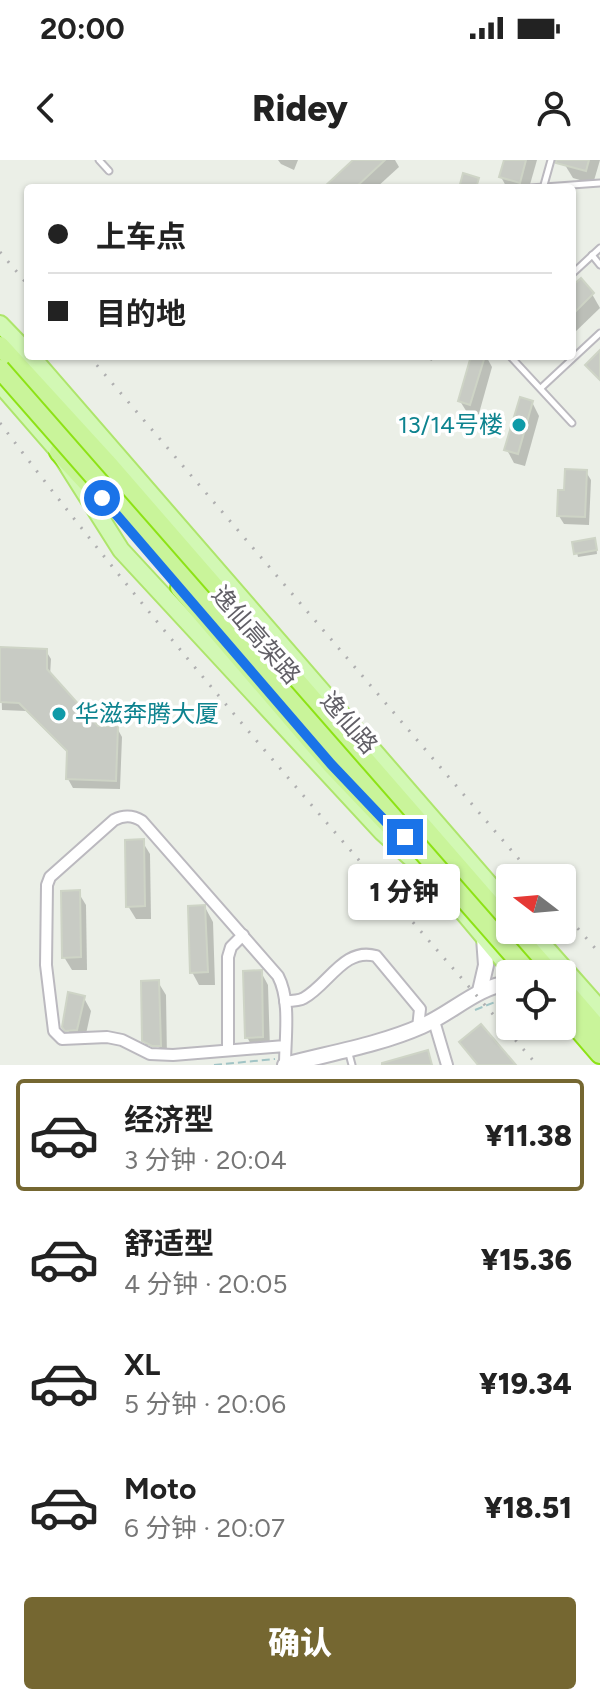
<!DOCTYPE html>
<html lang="zh">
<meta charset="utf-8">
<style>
body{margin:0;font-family:Figtree,"Noto Sans SC",sans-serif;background:#f2f2f2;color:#222;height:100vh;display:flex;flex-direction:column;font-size:30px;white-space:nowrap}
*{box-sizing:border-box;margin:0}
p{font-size:26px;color:#767676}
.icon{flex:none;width:44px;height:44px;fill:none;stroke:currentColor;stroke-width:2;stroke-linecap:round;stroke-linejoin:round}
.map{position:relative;height:905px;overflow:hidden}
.side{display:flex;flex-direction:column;background:#fff;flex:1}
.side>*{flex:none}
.top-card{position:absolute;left:24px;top:24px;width:552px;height:176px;border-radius:8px;box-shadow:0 2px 6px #0004;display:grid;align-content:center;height:176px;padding:0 24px;background:#fff}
.needle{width:52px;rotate:286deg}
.controls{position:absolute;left:496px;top:704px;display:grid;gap:16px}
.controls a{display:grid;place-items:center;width:80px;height:80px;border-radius:8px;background:#fff;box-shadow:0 2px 6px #0004;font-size:40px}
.end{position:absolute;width:36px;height:36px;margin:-18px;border:10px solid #1a73e8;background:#fff;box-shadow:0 0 0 4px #fff}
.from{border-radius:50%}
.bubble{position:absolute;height:56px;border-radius:8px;background:#fff;box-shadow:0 2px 6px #0004;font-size:26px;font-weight:800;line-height:56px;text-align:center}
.top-card b{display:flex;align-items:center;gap:28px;height:76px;font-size:30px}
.top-card b+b{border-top:2px solid #e0e0e0}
.top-card i{width:20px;height:20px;background:#222}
ul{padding:14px 0 0;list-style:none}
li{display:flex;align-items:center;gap:24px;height:112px;margin:0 16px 12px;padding:0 8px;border:4px solid transparent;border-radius:8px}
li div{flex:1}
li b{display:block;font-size:30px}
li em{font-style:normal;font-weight:800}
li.active{border-color:#756731}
li>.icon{width:72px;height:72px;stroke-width:1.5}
.button{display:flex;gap:16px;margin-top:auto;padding:16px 24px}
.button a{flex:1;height:92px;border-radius:8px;background:#756731;color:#fff;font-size:32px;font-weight:800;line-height:92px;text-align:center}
.status{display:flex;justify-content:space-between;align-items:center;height:56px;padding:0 40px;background:#fff;direction:ltr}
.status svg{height:22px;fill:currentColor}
header{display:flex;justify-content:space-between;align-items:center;height:104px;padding:0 24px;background:#fff;font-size:36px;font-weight:800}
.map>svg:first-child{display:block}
.shadow{fill:#0003;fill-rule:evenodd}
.building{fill:#c8cbc4;stroke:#ced4c6;stroke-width:2}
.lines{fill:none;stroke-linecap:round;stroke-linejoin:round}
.lane-casing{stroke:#bbb9bf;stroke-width:9}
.street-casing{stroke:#bbb9bf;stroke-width:14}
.secondary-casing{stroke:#bbb9bf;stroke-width:18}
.primary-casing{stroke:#aee56b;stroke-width:20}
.highway-casing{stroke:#8de215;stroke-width:22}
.path{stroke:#a1c4c5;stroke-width:2;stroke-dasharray:8 4;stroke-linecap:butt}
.lane{stroke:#fff;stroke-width:5}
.street{stroke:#fff;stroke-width:10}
.secondary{stroke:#fff;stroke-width:14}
.primary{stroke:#d2f8b4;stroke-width:16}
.highway{stroke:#c9f49a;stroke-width:18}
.rail{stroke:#afafb0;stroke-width:3;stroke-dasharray:2 10;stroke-linecap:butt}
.highway-bridge-casing{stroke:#8de215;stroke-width:22;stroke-linecap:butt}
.highway-bridge{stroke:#c9f49a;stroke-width:18}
.route{stroke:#1a73e8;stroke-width:10}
.culture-dot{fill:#0f9aa8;stroke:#fff;stroke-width:3}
.labels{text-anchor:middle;stroke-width:7;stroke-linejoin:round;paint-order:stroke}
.culture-label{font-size:24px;fill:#0d838f;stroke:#fff;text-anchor:end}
.street-label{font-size:24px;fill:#615f66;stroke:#fff}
</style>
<div class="status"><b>20:00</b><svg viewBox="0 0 49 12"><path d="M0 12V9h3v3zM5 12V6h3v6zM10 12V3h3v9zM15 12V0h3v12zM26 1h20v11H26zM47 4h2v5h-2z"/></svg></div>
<header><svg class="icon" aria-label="back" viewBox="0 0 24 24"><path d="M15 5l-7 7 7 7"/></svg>Ridey<svg class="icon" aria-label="person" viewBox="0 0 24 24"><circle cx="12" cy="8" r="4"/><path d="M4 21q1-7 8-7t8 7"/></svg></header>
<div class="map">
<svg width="600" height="905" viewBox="0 0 600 905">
<rect width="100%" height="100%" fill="#ebefe7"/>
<g class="shadow">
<path d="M278 0H298L294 10 281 4Z"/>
<path d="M356 0H395L399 7 376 28H326Z"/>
<path d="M506 0H537L529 28H507L501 17Z"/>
<path d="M567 0H600L593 24 573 18 565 5Z"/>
<path d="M572 129 592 134 600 148 572 175Z"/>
<path d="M419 196H433L432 201Z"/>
<path d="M473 196H486L492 207 478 257 468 254 460 241Z"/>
<path d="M532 242 539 256 525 306 514 303 507 290Z"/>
<path d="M586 312 591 320 589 365 564 364 559 356 566 332Z"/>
<path d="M575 384H596L597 394 578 397Z"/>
<path d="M0 489 46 491 51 499 50 516 97 568H117L122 577 120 629 73 628 68 619 69 594 26 551 2 550Z"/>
<path d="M142 681 150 694 151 759H136L128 746Z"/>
<path d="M78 732 86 745 87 810H72L64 797Z"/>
<path d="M190 748 206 749 213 762 215 825H199L192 812Z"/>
<path d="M261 812 268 825 270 890H254L247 877Z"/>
<path d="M158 822 166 835 167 899 152 894 144 881ZM148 882 162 889 160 892 148 886Z"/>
<path d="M69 835 84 838 91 851 84 883H75L63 861Z"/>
</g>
<g class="building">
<path d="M353 0H385L355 28H323Z"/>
<path d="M504 0H526L520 23 499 17Z"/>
<path d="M556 0H589L586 11 556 3Z"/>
<path d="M463 13 479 18 476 28H459Z"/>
<path d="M581 118 594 133 572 155V126Z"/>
<path d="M600 190V220L585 205Z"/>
<path d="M471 196H485L470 245 458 241Z"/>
<path d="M520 237 533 241 518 294 504 290Z"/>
<path d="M565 309 587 310 585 357 557 356 558 330H564Z"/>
<path d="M595 378 597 390 574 394 572 382Z"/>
<path d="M0 487 47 489V509L98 566H118L116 621 66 619 67 591 19 543 0 542Z"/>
<path d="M144 679 145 746 126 747 125 680Z"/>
<path d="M80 730 81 797 62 798 61 731Z"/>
<path d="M205 745 208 812 190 813 188 746Z"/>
<path d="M262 810 263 877 245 878 243 811Z"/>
<path d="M159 820 161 886H152L142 881 141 821Z"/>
<path d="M68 832 85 836 77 870 65 871 62 867Z"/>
<path d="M481 864 516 905H478L459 882Z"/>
<path d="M428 890 432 905H382V903Z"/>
</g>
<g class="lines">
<g class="lane-casing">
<g id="lane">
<path d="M99 0 109 11"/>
<path d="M544 25 551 0"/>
<path d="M530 28 600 23"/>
<path d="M592 95 600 105"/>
<path d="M572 114 600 88"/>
<path d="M510 196 572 263"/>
<path d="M541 228 600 173"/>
<path d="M348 890 352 905"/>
</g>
</g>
<g class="street-casing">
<g id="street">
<path d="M285 841C291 841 299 841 304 838 329 824 344 787 376 796L420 849 418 868"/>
<path d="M434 861 447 905"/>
<path d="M285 886 173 895 150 894 122 880 107 877 62 879 54 871 46 805 47 725 50 717 114 660C124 655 132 655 142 661L278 816C291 841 285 877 285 905"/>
<path d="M228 890V797L231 787 243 775"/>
</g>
</g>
<g class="secondary-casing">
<g id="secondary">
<path d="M480 831 486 805 484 778"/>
<path d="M285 905C330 893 379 885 422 866 452 853 478 826 510 823"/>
</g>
</g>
<g class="primary-casing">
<g id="primary">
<path d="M0 164 28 193"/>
<path d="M31 196 510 748"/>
<path d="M0 224 59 292 121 390 382 672 438 722 515 814"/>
<path d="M530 770 600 849"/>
</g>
</g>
<g class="highway-casing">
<g id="highway">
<path d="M0 186 106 302 510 767"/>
<path d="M59 292 109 346"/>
<path d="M180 428 331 604 391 667"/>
<path d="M512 770 551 814"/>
<path d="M562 827 600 871"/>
<path d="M562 850 600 894"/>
</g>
</g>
<g class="path">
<path d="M475 850 500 840H510"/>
<path d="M214 905 275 899"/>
</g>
<use href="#lane" class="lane"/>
<use href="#street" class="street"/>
<use href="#secondary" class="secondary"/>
<use href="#primary" class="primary"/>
<use href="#highway" class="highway"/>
<g class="rail">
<path d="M0 92 28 125"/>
<path d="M89 196 535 718"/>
<path d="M0 263C168 485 354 694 537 905"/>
<path d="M562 750 600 794"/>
</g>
<g class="highway-bridge-casing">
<path id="highway-bridge" d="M0 209 530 814"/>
</g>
<use href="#highway-bridge" class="highway-bridge"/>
</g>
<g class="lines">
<path class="route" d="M102 338 331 604 387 663 405 677"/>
</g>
<g class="culture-dot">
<circle cx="519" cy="265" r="8"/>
<circle cx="59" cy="554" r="8"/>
</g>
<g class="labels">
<g class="culture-label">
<text x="503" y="273">13/14号楼</text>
<text x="75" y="562" text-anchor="start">华滋奔腾大厦</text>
</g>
<g class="street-label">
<text transform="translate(256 475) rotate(49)" y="8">逸仙高架路</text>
<text transform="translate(349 563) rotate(49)" y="8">逸仙路</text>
</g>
</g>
</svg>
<div class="controls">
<a><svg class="needle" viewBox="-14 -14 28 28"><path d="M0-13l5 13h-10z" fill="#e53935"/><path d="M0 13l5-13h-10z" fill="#767676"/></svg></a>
<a><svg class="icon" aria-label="locate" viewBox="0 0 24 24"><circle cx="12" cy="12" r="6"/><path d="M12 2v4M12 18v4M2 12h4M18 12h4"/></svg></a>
</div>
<i class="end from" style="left:102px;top:338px"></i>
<i class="end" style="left:405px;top:677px"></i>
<div class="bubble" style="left:348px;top:704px;width:112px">1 分钟</div>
<div class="top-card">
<b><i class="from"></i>上车点</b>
<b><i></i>目的地</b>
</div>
</div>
<section class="side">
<ul>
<li class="active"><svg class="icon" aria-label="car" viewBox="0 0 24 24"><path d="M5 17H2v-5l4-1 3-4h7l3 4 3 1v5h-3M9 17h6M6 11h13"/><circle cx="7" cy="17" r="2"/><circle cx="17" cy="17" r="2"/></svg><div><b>经济型</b><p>3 分钟 · 20:04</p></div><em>¥11.38</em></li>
<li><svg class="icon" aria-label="car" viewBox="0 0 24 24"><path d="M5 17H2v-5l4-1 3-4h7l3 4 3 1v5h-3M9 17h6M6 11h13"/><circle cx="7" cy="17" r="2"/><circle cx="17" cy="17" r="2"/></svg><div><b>舒适型</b><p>4 分钟 · 20:05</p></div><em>¥15.36</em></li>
<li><svg class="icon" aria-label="car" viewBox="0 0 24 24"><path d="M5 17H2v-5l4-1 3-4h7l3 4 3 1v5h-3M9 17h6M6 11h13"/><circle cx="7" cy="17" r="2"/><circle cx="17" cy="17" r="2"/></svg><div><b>XL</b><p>5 分钟 · 20:06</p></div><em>¥19.34</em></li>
<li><svg class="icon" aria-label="car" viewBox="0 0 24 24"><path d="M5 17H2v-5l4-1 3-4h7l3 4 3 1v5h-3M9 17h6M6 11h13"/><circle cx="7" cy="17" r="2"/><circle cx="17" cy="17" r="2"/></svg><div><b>Moto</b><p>6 分钟 · 20:07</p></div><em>¥18.51</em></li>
</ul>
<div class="button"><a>确认</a></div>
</section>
